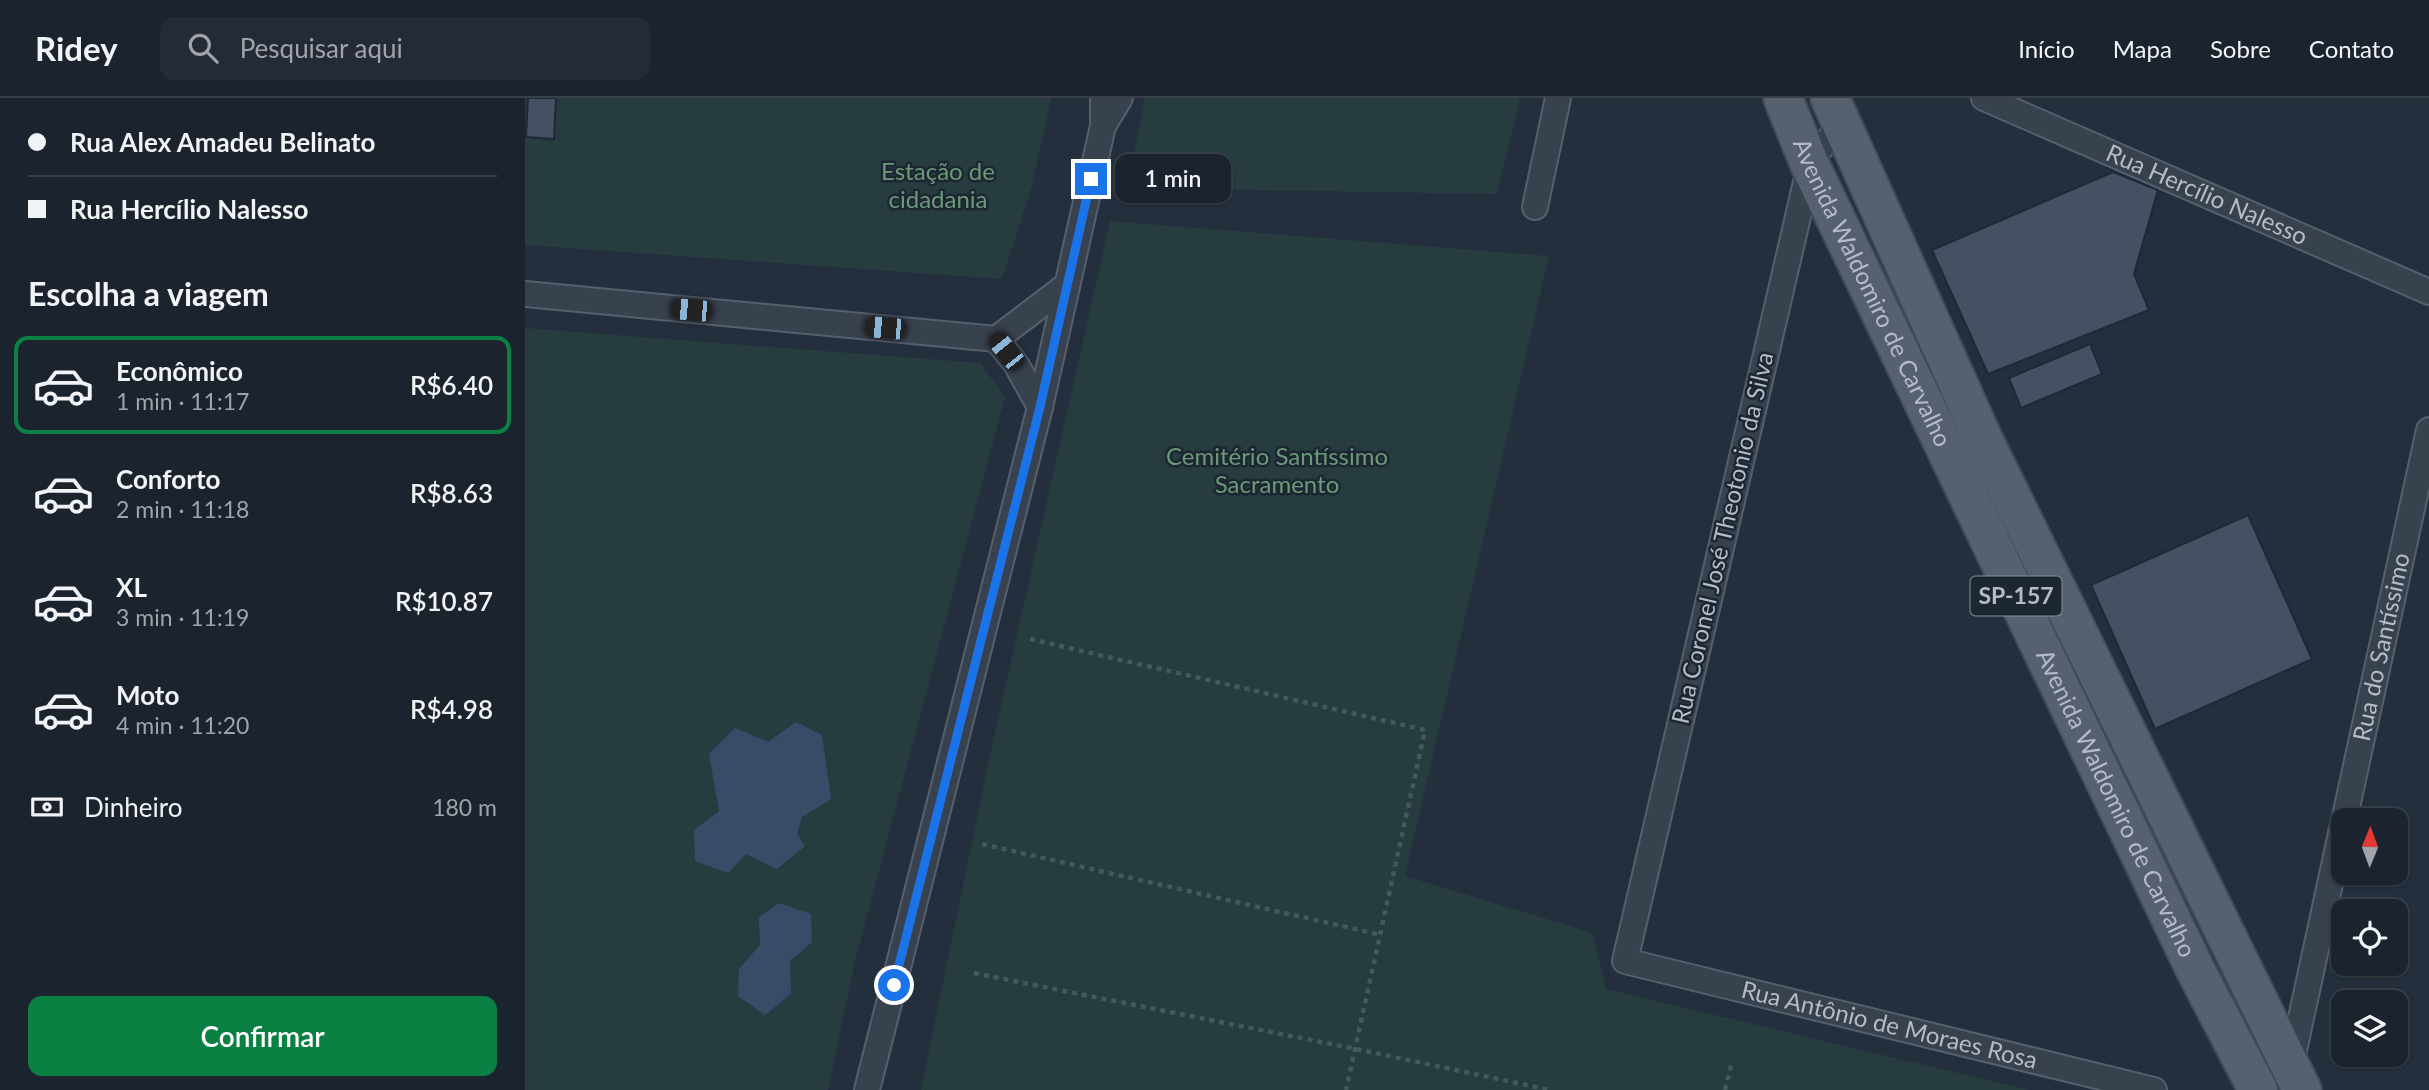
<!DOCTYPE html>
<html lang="pt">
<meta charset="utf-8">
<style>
body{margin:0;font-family:Lato,sans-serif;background:#242b36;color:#f1f3f6;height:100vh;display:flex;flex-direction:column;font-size:26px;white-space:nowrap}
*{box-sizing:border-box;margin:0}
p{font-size:23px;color:#a0a4aa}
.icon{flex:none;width:38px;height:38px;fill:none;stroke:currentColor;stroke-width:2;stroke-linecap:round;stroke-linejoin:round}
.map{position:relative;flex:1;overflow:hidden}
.panel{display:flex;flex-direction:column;background:#1b232e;width:525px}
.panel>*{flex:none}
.top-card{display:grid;align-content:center;height:154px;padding:0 28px;background:#1b232e}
.needle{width:46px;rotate:1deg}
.tools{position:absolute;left:1806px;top:710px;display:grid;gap:14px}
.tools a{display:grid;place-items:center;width:77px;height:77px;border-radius:14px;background:#1b232e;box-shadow:0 2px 5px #0004,0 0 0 2px #39404a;font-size:35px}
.end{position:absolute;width:32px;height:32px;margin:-16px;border:9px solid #1a73e8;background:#fff;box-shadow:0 0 0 4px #fff}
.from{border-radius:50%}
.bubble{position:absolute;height:49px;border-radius:14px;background:#1b232e;box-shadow:0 2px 5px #0004,0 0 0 2px #39404a;font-size:23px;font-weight:600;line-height:49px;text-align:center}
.car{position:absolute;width:21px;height:42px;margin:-21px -10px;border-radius:9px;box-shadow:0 0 5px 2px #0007;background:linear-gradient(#222 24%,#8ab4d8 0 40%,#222 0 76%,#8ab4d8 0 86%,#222 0)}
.top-card b{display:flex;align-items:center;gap:24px;height:66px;font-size:26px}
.top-card b+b{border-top:2px solid #39404a}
.top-card i{width:18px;height:18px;background:#f1f3f6}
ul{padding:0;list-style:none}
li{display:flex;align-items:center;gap:21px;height:98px;margin:0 14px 10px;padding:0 14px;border:4px solid transparent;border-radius:14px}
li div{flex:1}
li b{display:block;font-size:26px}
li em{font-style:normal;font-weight:600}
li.on{border-color:#0b8043}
li>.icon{width:63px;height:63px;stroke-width:1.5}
h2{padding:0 28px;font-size:32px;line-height:84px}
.pay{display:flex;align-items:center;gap:18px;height:77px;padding:0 28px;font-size:26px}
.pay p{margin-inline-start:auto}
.primary-button{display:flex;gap:14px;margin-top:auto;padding:14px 28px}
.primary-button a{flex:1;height:80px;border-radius:14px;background:#0b8043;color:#fff;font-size:28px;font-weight:600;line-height:80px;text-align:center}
header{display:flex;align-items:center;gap:42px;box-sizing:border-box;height:98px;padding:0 35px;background:#1b232e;border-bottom:2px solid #39404a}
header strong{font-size:33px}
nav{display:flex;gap:38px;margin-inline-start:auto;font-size:24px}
.search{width:490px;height:63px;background:#242b36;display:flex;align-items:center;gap:18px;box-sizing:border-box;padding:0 24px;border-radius:14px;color:#a0a4aa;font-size:26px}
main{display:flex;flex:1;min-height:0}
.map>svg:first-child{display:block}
.green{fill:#263c3f}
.water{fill:#394c67}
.building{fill:#455162;stroke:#1f2835;stroke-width:2}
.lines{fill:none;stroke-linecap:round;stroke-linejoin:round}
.minor-casing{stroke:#565f6c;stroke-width:28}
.primary-casing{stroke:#414a57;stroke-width:42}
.path{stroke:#44595c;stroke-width:4.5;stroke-dasharray:5 5;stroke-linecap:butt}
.minor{stroke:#38414e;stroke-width:24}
.primary{stroke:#56606e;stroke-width:38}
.route{stroke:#1a73e8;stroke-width:9}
.labels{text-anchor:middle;stroke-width:5;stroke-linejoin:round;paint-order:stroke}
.shield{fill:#1d2633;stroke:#878f9c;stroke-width:2}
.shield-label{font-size:23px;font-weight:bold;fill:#b4bcc9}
.park-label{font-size:24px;fill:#6b9a76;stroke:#1d2633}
.street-label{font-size:24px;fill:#b4bcc9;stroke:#1d2633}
</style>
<header>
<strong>Ridey</strong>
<div class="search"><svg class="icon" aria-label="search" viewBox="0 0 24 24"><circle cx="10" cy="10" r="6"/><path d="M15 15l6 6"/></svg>Pesquisar aqui</div>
<nav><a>Início</a><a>Mapa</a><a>Sobre</a><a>Contato</a></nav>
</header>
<main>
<section class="panel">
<div class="top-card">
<b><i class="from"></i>Rua Alex Amadeu Belinato</b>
<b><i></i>Rua Hercílio Nalesso</b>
</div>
<h2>Escolha a viagem</h2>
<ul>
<li class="on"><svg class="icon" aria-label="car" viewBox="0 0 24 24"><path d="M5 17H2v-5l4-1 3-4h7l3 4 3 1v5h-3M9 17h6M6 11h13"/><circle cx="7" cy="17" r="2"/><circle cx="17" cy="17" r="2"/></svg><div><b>Econômico</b><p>1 min · 11:17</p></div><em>R$6.40</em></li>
<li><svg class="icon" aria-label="car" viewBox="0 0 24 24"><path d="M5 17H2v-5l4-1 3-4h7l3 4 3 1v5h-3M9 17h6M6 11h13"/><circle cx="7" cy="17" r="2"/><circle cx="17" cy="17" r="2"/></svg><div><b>Conforto</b><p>2 min · 11:18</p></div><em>R$8.63</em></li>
<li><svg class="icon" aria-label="car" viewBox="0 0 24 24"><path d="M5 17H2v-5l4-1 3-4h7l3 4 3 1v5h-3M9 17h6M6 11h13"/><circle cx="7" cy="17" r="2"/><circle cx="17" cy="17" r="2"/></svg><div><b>XL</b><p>3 min · 11:19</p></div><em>R$10.87</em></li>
<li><svg class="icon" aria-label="car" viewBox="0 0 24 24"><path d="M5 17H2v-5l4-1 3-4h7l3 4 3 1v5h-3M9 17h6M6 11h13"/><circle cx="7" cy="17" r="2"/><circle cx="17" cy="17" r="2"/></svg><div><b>Moto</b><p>4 min · 11:20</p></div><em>R$4.98</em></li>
</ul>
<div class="pay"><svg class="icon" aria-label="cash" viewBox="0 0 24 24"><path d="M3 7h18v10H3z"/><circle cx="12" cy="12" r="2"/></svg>Dinheiro<p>180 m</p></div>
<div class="primary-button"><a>Confirmar</a></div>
</section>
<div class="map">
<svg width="1904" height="992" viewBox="0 0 1904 992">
<rect width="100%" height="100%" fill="#242f3e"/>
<g class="green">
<path d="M0 0H526L507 88 477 181 0 147Z"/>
<path d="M620 0H995L972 96 602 90Z"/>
<path d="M585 123 1024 158 880 778 1068 835 1081 891 1504 992H396L463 666Z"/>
<path d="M0 230 455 265 480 299 330 863 303 992H0Z"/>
</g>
<g class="water">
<path d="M271 624 297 637 306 701 277 719 272 736 280 748 252 771 221 756 203 775 170 763 169 732 194 713 184 656 210 630 243 644Z"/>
<path d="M254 805 286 816 287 844 265 863 266 896 240 917 213 898 214 871 235 847 234 819Z"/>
</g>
<g class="building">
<path d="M3 0H31L29 41 1 39Z"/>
<path d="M1588 74 1633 92 1609 176 1624 212 1463 276 1407 152Z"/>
<path d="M1565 246 1577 276 1496 310 1484 280Z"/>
<path d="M1723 417 1787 561 1630 631 1566 487Z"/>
</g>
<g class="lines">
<g class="minor-casing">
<g id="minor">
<path d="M578 0V28L595 0"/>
<path id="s1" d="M1459 0 1904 194"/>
<path id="s2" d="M1317 27 1289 57 1285 67 1100 863 1629 992"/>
<path d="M1010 109 1033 0"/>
<path d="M0 196 471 241 542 187"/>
<path d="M471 241 491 266 515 309"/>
<path id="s3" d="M1819 723 1904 332"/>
<path d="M1765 971 1818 726"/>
<path d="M342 992 515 309 578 28"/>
</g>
</g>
<g class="primary-casing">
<g id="primary">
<path id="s4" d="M1258 0 1285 67 1670 871 1733 992"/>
<path d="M1305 0 1458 341 1777 992"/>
</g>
</g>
<g class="path">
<path d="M505 541 900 632 821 992"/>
<path d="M457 746 856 837"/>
<path d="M449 875 831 951 1025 992"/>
<path d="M1200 992 1207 964"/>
</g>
<use href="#minor" class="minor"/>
<use href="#primary" class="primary"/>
</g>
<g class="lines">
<path class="route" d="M369 887 515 309 566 81"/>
</g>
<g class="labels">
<rect class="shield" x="1445.5" y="478.5" width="91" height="39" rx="5"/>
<g class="shield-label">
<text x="1491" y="506">SP-157</text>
</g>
<g class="park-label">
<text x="413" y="82">Estação de<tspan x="413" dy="28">cidadania</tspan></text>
<text x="752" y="367">Cemitério Santíssimo<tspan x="752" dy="28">Sacramento</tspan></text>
</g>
<g class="street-label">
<text dy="8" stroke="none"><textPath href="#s1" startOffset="243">Rua Hercílio Nalesso</textPath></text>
<text dy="8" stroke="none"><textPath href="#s4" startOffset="214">Avenida Waldomiro de Carvalho</textPath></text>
<text transform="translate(1198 440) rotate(-77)" y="8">Rua Coronel José Theotonio da Silva</text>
<text dy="8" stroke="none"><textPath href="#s3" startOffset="178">Rua do Santíssimo</textPath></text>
<text dy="8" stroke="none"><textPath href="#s4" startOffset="780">Avenida Waldomiro de Carvalho</textPath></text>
<text dy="8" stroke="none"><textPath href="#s2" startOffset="1141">Rua Antônio de Moraes Rosa</textPath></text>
</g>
</g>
</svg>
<div class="tools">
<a><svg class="needle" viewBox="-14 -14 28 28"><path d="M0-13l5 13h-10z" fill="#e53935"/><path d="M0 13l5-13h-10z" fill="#a0a4aa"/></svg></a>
<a><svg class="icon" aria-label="locate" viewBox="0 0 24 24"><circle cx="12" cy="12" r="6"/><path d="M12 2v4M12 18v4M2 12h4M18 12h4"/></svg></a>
<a><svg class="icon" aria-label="layers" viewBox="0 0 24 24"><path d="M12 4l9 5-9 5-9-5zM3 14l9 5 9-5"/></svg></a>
</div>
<i class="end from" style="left:369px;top:887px"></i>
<i class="end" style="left:566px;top:81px"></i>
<div class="bubble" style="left:590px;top:56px;width:116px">1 min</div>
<i class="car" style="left:166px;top:212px;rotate:275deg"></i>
<i class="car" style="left:360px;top:230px;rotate:275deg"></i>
<i class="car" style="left:481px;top:253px;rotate:321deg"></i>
</div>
</main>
